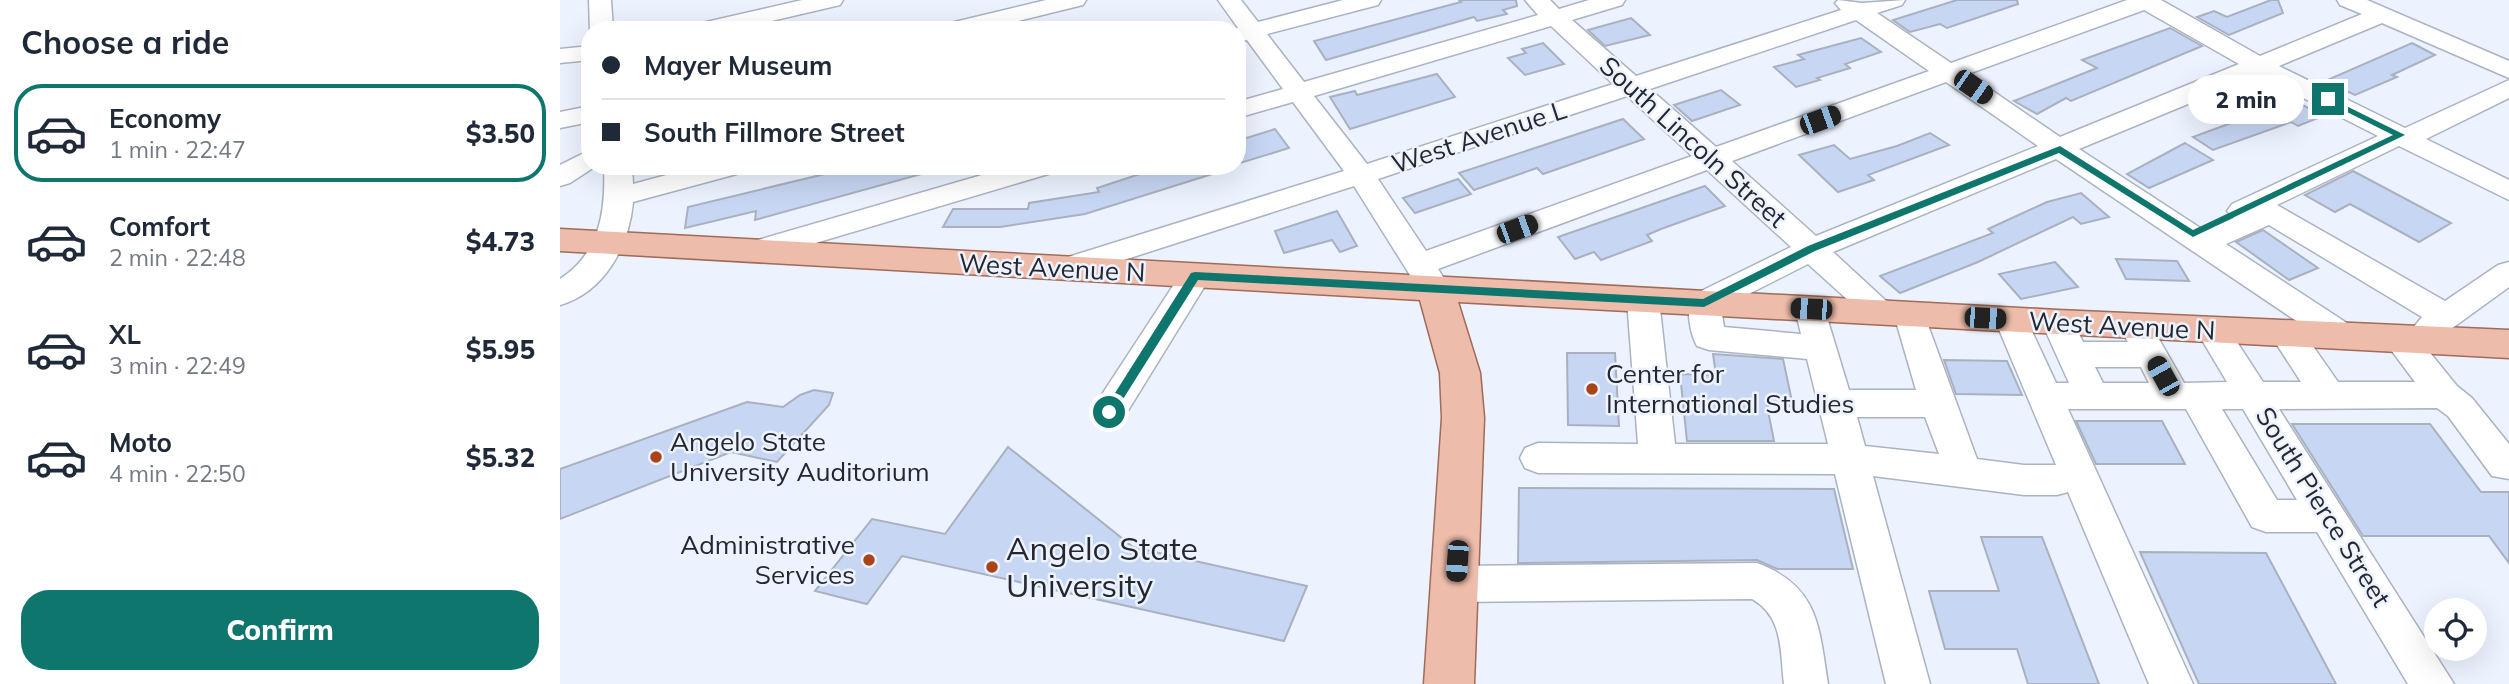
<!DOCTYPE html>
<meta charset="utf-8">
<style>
body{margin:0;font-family:Mulish,sans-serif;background:#f2f2f3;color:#1f2937;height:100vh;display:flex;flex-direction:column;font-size:26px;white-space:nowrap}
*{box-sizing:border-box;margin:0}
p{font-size:23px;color:#747a83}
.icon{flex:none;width:38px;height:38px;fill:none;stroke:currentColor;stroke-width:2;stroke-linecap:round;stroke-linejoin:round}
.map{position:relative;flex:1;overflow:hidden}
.sheet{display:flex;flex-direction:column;background:#fff;width:560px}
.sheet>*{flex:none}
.hud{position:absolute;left:21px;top:21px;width:665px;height:154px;border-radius:28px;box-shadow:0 7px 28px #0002;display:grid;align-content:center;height:154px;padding:0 21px;background:#fff}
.buttons{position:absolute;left:1864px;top:598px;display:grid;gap:14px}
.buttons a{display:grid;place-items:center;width:63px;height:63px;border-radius:50%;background:#fff;box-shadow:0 7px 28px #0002;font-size:35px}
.end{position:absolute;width:32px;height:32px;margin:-16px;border:9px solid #0f766e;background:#fff;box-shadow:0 0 0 4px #fff}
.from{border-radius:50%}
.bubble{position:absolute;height:49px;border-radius:24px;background:#fff;box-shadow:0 7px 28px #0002;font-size:23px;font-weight:800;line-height:49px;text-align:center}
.car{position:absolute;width:21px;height:42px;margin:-21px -10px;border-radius:9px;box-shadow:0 0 5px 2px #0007;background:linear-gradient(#222 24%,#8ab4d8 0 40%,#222 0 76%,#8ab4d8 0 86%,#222 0)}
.hud b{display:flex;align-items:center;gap:24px;height:66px;font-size:26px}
.hud b+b{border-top:2px solid #e0e1e3}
.hud i{width:18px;height:18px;background:#1f2937}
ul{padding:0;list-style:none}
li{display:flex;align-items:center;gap:21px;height:98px;margin:0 14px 10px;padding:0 7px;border:4px solid transparent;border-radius:28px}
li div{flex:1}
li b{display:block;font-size:26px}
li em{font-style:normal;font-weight:800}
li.active{border-color:#0f766e}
li>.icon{width:63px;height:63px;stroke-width:1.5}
h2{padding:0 21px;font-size:32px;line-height:84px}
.cta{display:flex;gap:14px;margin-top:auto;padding:14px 21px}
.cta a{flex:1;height:80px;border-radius:28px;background:#0f766e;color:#fff;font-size:28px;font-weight:800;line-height:80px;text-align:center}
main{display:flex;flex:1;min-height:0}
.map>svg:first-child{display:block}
.building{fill:#c7d6f3;stroke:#a9b1c0;stroke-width:2}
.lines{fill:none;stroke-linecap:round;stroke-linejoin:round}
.minor-casing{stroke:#abb3c1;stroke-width:3}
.major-casing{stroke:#a06b59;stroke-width:3}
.minor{fill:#fff;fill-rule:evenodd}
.major{fill:#eebcaa;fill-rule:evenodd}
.route{fill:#0f766e}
.poi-dot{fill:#aa4418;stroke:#ecf3ff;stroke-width:2.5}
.labels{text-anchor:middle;stroke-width:5;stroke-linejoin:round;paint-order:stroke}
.street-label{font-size:26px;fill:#24272d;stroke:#ecf3ff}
.poi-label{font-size:26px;fill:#24272d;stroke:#ecf3ff;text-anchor:start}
.near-poi-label{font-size:32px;fill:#24272d;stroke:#ecf3ff;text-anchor:start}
</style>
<main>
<section class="sheet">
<h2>Choose a ride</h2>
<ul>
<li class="active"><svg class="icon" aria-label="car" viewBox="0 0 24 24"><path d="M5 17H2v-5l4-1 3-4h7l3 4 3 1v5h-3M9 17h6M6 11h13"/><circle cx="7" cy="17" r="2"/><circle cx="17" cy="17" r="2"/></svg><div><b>Economy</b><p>1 min · 22:47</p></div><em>$3.50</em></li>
<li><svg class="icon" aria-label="car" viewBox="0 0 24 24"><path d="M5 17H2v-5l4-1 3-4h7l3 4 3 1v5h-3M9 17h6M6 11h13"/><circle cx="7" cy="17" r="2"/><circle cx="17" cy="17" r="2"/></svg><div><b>Comfort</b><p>2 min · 22:48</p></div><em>$4.73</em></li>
<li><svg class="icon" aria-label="car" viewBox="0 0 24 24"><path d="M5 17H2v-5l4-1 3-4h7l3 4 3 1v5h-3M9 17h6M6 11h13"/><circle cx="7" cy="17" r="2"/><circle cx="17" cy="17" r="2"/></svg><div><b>XL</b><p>3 min · 22:49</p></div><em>$5.95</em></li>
<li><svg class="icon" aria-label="car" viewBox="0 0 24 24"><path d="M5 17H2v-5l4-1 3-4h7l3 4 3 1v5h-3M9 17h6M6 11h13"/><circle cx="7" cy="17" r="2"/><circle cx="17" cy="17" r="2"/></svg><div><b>Moto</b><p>4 min · 22:50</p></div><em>$5.32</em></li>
</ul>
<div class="cta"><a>Confirm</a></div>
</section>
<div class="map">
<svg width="1949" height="684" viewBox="0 0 1949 684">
<rect width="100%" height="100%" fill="#ecf3ff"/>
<g class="building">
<path d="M899 0H956L957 6 943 10 947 14 917 21 914 17 766 60 754 41 901 2Z"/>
<path d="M1397 0H1457L1458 4 1387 28 1380 24 1350 32 1333 20Z"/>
<path d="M1711 0H1718L1723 13 1669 35 1637 17 1654 11 1667 17Z"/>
<path d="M1071 18 1090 35 1045 46 1028 30Z"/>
<path d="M1610 28 1642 46 1511 101 1506 98 1477 114 1454 101 1537 68 1522 60Z"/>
<path d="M1301 38 1321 52 1285 64 1290 68 1257 78 1260 80 1236 87 1214 67 1244 59 1238 55Z"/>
<path d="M983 43 1004 64 965 75 948 58 966 53 962 49Z"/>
<path d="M1852 43 1875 55 1832 75 1837 77 1795 95 1765 81Z"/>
<path d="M877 74 895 97 790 129 770 97 795 91 797 95Z"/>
<path d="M1161 90 1180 105 1132 121 1114 105Z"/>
<path d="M1730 98 1763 116 1738 126 1731 122 1653 150 1633 137 1709 109 1705 107Z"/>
<path d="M1063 119 1084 139 983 174 977 168 914 190 899 173Z"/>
<path d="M715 129 729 148 677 164V141Z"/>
<path d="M1370 133 1389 145 1308 175 1314 180 1278 192 1239 155 1274 145 1290 159 1337 146Z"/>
<path d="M1625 143 1653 160 1589 188 1567 174Z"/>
<path d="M298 166H364L365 173 195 220 196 211 125 228 128 207Z"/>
<path d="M604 166H664L665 170 525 214 440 227H383L393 209H468L469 203 539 192 537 188Z"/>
<path d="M1793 171 1891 223 1859 242 1790 204 1775 212 1745 195Z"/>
<path d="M898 179 911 194 855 213 843 198Z"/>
<path d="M1145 186 1165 206 1101 229 1087 235 1092 241 1041 260 1034 252 1015 259 998 237Z"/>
<path d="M1521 193 1549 217 1521 224 1513 217 1418 262 1340 293 1320 276 1433 233 1428 229 1487 202Z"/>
<path d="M777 211 797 246 780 252 772 240 724 253 715 231Z"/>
<path d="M1703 230 1758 268 1729 280 1676 242Z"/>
<path d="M1556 259 1617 261 1629 281 1566 279Z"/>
<path d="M1495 262 1518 287 1461 299 1439 274Z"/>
<path d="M1007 353H1055L1059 426 1008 425Z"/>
<path d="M1153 354 1223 359 1233 406H1207L1214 441H1127L1120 374 1156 375Z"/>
<path d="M1384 360 1447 361 1462 395 1396 394Z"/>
<path d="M254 390 273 393 269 405 217 462 171 452 0 519V469L187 402 223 407 240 395Z"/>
<path d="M1516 421H1602L1625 464H1536Z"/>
<path d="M1732 424H1870L1921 492H1949V563L1929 536H1803Z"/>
<path d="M448 447 573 547 747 586 724 641 342 556 307 604 255 591 312 519 385 534Z"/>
<path d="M959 488 1274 489 1293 569H1217L1197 560 958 563Z"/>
<path d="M1421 537H1482L1539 684H1468L1457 649H1385L1369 591H1439Z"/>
<path d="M1580 552 1706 553 1776 684H1639Z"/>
</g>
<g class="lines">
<g class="minor-casing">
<g id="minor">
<path d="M29 0H51L53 30 30 31Z"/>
<path d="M242 0H283L280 5 173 30H129L133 25Z"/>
<path d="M486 0H526L523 5 421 30H378L382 25Z"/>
<path d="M658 0H681L698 22 783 0H821L818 5 707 34 744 82 978 15 965 0H990L999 9 1029 0H1065L1062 5 1012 20 1076 76 1281 10 1275 3 1278 0 1302 3 1345 0 1342 5 1317 13 1391 63 1567 0H1601L1700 56 1802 14 1780 5 1777 0H1807L1949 61V78L1822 23 1719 66 1845 128 1949 80V98L1866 139 1949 180V200L1839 146 1717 205 1885 301 1938 265 1949 262V287L1880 337 1868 341 1858 338 1897 386 1912 398 1949 444V479L1932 476 1888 416 1877 408 1719 409 1894 684H1848L1757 532H1706L1692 527 1626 409H1508L1633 684H1589L1508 492 1497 495H1464L1313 476 1370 684H1326L1275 474 978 473 965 468 960 458 965 448 978 443 1078 444 1067 300 1072 292 1083 289 1094 292 1099 300 1115 444H1268L1247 359 1149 350 1137 346C1130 333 1125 308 1133 295L1231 247 1147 170 878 269 887 283 882 291 871 294 860 291 794 186 514 276 503 279 492 276 487 269 492 262 784 171 733 102 677 118V102L723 89 687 40 677 42V30H669L678 28ZM1584 10 1679 64 1500 137 1408 74ZM1296 20 1369 71 1156 147 1090 89ZM991 26 1053 84 807 164 754 96ZM1698 75 1818 136 1672 204 1667 211 1674 218 1645 231 1519 149ZM1386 82 1478 146 1256 236 1172 161ZM1067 96 1132 156 866 251 818 179ZM1496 159 1772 345 1784 349 1796 345 1801 337 1796 329 1666 244 1709 225 1862 317 1852 329 1854 334 1840 327 1828 331 1823 339 1855 382H1778L1739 326 1727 322 1715 326 1710 334 1741 382H1703L1664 322 1652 318 1640 322 1636 330 1667 382 1624 383 1587 318 1575 314 1563 318 1559 326 1568 342H1523L1510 315 1498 311 1486 315 1482 323 1509 383H1496L1463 312 1451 309 1439 312 1435 320 1496 465H1464L1417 459 1361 306 1350 303 1336 310 1273 252ZM1248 264 1311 321 1322 324 1335 318 1356 390H1289L1262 301 1251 298 1240 301 1235 309 1241 334 1164 327 1161 308ZM1535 367H1581L1589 383H1543ZM1662 409H1683L1737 500H1717ZM1297 417H1365L1379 454 1305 446Z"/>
<path d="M30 46V60L0 63V49Z"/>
<path d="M30 106V122L0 128V112Z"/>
<path d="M30 150V166H36L10 183 0 186V165Z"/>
<path d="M44 166H72L73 184 140 166H188L184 172 73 202C69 246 45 292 0 305V279C40 253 46 211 44 166Z"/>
<path d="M453 166H499L495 172 195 261 184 258 180 251 184 244Z"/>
<path d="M635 265 646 269 651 276 561 422 549 426 537 422 531 412 537 402 624 269Z"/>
<path d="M1197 563C1259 586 1259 627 1268 684H1224C1220 652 1224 617 1192 599L895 602 881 597 875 584 881 571 895 566Z"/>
</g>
</g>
<g class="major-casing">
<path id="major" d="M0 229 1498 310 1949 330V358L898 302 920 373 924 418 914 684H864L882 418 880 373 860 300 0 251Z"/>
</g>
<use href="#minor" class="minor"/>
<use href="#major" class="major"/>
</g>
<path class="route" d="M1768 97 1845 135 1633 237 1499 153 1255 251 1144 307 638 280 553 415 549 416 543 412 631 273 635 272 1143 299 1248 246 1500 146 1633 230 1833 135 1765 101Z"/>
<g class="poi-dot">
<circle cx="1032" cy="389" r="7"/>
<circle cx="96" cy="457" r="7"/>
<circle cx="309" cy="560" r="7"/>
<circle cx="432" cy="567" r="7"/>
</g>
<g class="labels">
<g class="street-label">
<text transform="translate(919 137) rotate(-18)" y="9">West Avenue L</text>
<text transform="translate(1133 142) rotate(42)" y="9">South Lincoln Street</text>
<text transform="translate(492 268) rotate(3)" y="9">West Avenue N</text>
<text transform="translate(1562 326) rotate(3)" y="9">West Avenue N</text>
<text transform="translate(1763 507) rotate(58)" y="9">South Pierce Street</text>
</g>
<g class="poi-label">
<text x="1046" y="383">Center for<tspan x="1046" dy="30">International Studies</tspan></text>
<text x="110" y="451">Angelo State<tspan x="110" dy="30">University Auditorium</tspan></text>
<text x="295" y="554" text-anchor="end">Administrative<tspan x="295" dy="30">Services</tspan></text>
</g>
<g class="near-poi-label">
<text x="446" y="560">Angelo State<tspan x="446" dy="37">University</tspan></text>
</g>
</g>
</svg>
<div class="buttons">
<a><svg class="icon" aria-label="locate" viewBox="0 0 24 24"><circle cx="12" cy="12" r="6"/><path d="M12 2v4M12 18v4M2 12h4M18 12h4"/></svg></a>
</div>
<i class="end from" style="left:549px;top:412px"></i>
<i class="end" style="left:1768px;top:99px"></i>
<div class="bubble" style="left:1628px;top:75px;width:116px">2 min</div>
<i class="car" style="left:1413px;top:87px;rotate:125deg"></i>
<i class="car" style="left:1260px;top:120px;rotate:70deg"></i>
<i class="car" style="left:957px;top:229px;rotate:70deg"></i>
<i class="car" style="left:1251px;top:309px;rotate:273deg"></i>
<i class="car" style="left:1425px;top:318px;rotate:93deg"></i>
<i class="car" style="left:1603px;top:376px;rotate:331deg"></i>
<i class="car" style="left:897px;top:561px;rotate:184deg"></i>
<div class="hud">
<b><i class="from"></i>Mayer Museum</b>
<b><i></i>South Fillmore Street</b>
</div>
</div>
</main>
